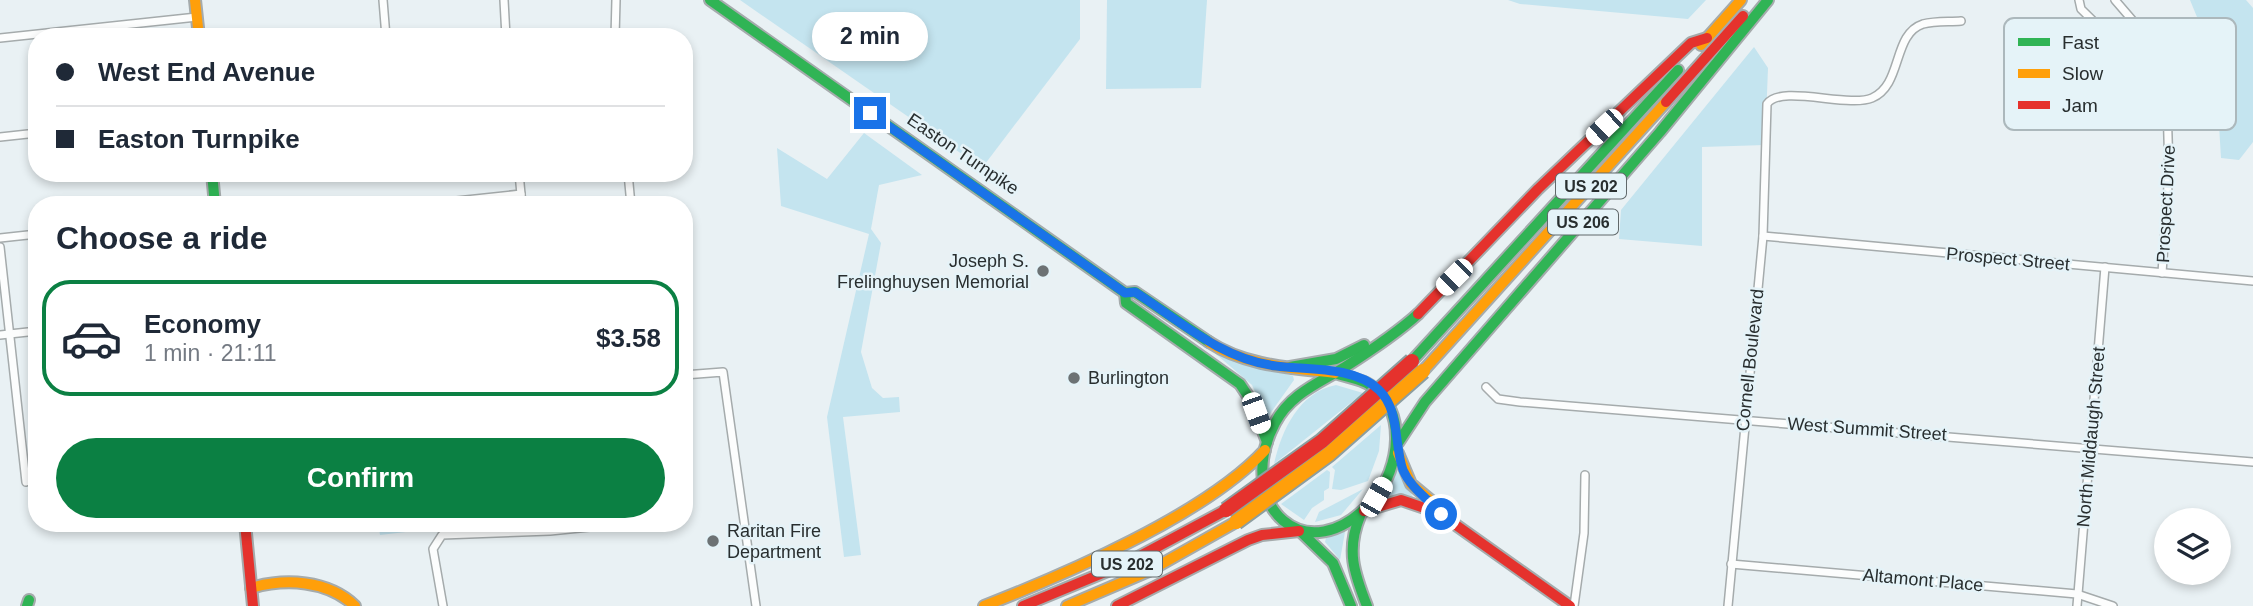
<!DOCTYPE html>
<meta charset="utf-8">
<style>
body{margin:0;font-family:Helvetica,sans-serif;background:#f2f2f3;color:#1f2937;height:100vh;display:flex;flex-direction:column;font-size:26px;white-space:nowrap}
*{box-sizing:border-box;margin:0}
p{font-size:23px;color:#747a83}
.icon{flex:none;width:38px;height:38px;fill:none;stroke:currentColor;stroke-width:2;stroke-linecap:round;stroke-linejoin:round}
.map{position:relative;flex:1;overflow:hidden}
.details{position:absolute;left:28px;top:196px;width:665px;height:336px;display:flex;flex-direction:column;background:#fff;border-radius:28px;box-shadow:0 4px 10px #0003}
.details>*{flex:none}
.top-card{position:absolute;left:28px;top:28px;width:665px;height:154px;border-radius:28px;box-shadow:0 4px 10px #0003;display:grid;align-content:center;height:154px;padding:0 28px;background:#fff}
.fabs{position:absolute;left:2154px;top:508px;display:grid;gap:14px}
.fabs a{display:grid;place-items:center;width:77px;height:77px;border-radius:50%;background:#fff;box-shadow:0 4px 10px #0003;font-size:35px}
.end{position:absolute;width:32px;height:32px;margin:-16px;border:9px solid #1a73e8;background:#fff;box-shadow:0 0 0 4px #fff}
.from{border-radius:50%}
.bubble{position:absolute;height:49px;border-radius:24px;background:#fff;box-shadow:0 4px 10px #0003;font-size:23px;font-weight:700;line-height:49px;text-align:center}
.car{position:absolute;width:21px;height:42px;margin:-21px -10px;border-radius:9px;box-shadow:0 0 5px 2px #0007;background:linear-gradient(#fff 24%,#345 0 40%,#fff 0 76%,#345 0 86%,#fff 0)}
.top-card b{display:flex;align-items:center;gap:24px;height:66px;font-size:26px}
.top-card b+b{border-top:2px solid #e0e1e3}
.top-card i{width:18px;height:18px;background:#1f2937}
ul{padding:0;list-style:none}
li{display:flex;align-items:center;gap:21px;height:116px;margin:0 14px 10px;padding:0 14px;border:4px solid transparent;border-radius:28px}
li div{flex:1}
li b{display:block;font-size:26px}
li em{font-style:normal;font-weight:700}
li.current{border-color:#0b8043}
li>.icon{width:63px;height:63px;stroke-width:1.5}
h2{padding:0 28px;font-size:32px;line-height:84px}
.action{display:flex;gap:14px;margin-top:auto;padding:14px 28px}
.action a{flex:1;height:80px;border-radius:42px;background:#0b8043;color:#fff;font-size:28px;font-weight:700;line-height:80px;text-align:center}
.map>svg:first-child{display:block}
.green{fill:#c4e4ef}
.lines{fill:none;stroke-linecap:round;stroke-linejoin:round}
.street-casing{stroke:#a5abac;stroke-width:10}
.fast-casing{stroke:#a5abac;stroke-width:14}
.slow-casing{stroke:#a5abac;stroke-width:14}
.jam-casing{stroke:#a5abac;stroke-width:14}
.street{stroke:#fcfdfd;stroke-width:7}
.fast{stroke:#30b455;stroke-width:10}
.slow{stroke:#ff9f0a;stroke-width:10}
.jam{stroke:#e5322d;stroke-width:10}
.slow-bridge-casing{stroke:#8c9ea0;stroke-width:18;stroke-linecap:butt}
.jam-bridge-casing{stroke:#8c9ea0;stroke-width:18;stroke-linecap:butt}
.slow-bridge{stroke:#ff9f0a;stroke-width:14}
.jam-bridge{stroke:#e5322d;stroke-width:14}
.route{stroke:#1a73e8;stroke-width:9}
.poi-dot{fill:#6c7274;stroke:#e5f3f8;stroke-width:2.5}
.labels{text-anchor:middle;stroke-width:5;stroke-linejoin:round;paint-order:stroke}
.shield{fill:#e5f3f8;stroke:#61696b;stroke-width:2}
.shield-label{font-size:16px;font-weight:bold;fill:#282e2f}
.street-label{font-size:18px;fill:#282e2f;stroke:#e5f3f8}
.poi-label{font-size:18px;fill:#282e2f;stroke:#e5f3f8;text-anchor:start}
.key{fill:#e5f3f8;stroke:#acb8bc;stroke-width:2}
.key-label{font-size:19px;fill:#282e2f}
</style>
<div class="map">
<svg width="2253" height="606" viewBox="0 0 2253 606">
<rect width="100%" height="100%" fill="#e9f1f4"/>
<g class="green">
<path d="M740 0H1080V39L982 168Z"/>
<path d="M1107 0H1207L1201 88 1106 89Z"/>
<path d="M1508 0H1706L1688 19 1520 4Z"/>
<path d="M2190 0H2246L2253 8V142L2239 160 2221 158 2219 125 2211 111 2220 89 2212 64 2217 45 2204 34Z"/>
<path d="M1754 47 1768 68 1765 145 1702 147V246L1619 239 1621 210Z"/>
<path d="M864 133 922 175 879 185 871 229 881 243 861 352 872 388 883 398 899 397 900 412 843 417 861 555 844 557 827 417 869 234 781 206 777 148 827 179Z"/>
<path d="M1210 349 1240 361 1293 376 1294 380 1267 418 1252 385Z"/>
<path d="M1336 385 1363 393 1274 464C1281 431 1299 392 1336 385Z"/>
<path d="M1381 425 1379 451 1368 481 1341 490 1332 489 1335 470 1332 467Z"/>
<path d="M1327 470 1330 472 1329 488 1324 491V500L1312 508 1304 520 1281 504Z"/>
<path d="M1397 470 1413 497 1389 496 1387 492Z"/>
<path d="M1363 489 1341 515 1315 522 1319 512Z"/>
<path d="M378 523H483L380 535Z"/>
<path d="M1343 531 1345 532 1340 560 1325 542 1326 538Z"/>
</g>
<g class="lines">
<g class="street-casing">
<g id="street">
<path d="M383 0 386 37"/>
<path d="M504 0 506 37"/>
<path d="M2079 0 2081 9 2127 54 2147 55"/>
<path d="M2115 0 2146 36 2147 55 2160 79 2167 104 2169 171 2162 273"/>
<path d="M615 37 616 0"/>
<path d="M0 38 197 17"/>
<path d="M0 137 37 133"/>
<path d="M519 173 522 205"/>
<path d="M628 173 631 205"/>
<path d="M419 205 521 194"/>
<path d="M1763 236 2253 281"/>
<path d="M0 238 37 234"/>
<path d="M0 247 26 482"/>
<path d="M0 335 37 331"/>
<path d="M684 375 723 372 756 606"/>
<path d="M1486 387 1498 399 1520 402 2253 462"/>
<path d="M1731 564 2077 594 2113 606"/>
<path d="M443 606 433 549 442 535 550 531 629 523"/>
<path d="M1574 606 1584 533 1585 475"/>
<path d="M1728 606 1763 236 1767 104C1780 84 1848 108 1872 98 1903 85 1892 34 1923 24 1935 21 1949 22 1961 21"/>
<path d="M2077 606 2105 267"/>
</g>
</g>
<g class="fast-casing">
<g id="fast">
<path d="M710 0 1125 293 1135 292 1209 342"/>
<path d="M212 173 215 205"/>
<path d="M1125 293 1126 303 1240 384 1252 402 1267 442"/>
<path d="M1412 361 1678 70"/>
<path d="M1290 367 1336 359 1364 345"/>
<path d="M1335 373C1346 377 1361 379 1370 385 1408 410 1400 468 1374 499 1307 577 1232 504 1275 423 1290 394 1319 383 1345 367 1370 351 1396 334 1418 314"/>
<path d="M1398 443 1425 402 1660 132 1768 0"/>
<path d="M1360 516C1346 550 1354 573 1367 606"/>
<path d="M1301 532 1333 563 1351 606"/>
<path d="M27 606 29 600"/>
</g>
</g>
<g class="slow-casing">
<g id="slow">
<path d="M195 0 199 37"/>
<path d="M1701 45 1741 0"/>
<path d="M1209 342C1245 366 1293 368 1335 373"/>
<path d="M1423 371 1666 102"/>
<path d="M1398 453 1411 484 1435 504 1439 513"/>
<path d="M251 588C285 578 328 580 355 606"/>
<path d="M984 606C1066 574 1206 514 1265 450"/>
<path d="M1067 606 1151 570 1236 522"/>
</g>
</g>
<g class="jam-casing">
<g id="jam">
<path d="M1666 102 1743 16"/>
<path d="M1418 314 1538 189 1691 43 1707 38"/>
<path d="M1364 511 1401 500 1439 513 1570 606"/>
<path d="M245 523 253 606"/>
<path d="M1023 606 1127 563 1226 510"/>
<path d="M1117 606 1248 540 1262 535 1299 531"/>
</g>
</g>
<use href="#street" class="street"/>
<use href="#fast" class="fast"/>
<use href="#slow" class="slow"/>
<use href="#jam" class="jam"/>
<g class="slow-bridge-casing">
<path id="slow-bridge" d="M1236 522 1329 454 1423 371"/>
</g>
<g class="jam-bridge-casing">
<path id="jam-bridge" d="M1226 510 1322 441 1412 361"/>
</g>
<use href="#slow-bridge" class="slow-bridge"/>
<use href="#jam-bridge" class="jam-bridge"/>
</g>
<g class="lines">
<path class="route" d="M870 113 1125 293 1135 292C1180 321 1221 359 1276 366 1307 370 1355 366 1379 390 1400 410 1394 445 1403 470 1411 489 1430 500 1441 514"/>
</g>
<g class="poi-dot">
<circle cx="1043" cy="271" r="7"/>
<circle cx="1074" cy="378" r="7"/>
<circle cx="713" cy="541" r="7"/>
</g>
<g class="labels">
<g class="shield">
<rect x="1556" y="173.5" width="70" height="25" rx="5"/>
<rect x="1548" y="209.5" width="70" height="25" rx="5"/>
<rect x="1092" y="551.5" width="70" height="25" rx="5"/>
</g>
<g class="shield-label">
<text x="1591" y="192">US 202</text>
<text x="1583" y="228">US 206</text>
<text x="1127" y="570">US 202</text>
</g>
<g class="street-label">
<text transform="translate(963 154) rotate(34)" y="6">Easton Turnpike</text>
<text transform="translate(2166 204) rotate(-87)" y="6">Prospect Drive</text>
<text transform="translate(2008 259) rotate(5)" y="6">Prospect Street</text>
<text transform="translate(1750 360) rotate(-84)" y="6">Cornell Boulevard</text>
<text transform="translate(1867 429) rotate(4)" y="6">West Summit Street</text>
<text transform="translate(2091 437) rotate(-85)" y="6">North Middaugh Street</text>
<text transform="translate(1923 580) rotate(5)" y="6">Altamont Place</text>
</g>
<g class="poi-label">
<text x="1029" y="267" text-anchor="end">Joseph S.<tspan x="1029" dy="21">Frelinghuysen Memorial</tspan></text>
<text x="1088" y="384">Burlington</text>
<text x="727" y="537">Raritan Fire<tspan x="727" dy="21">Department</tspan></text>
</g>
</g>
<rect x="2004" y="18" width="232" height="112" rx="10" class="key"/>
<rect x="2018" y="38" width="32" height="8" fill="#30b455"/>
<rect x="2018" y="69" width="32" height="9" fill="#ff9f0a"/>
<rect x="2018" y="101" width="32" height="8" fill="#e5322d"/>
<g class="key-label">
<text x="2062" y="49">Fast</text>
<text x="2062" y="80">Slow</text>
<text x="2062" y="112">Jam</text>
</g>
</svg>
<div class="fabs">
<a><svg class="icon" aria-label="layers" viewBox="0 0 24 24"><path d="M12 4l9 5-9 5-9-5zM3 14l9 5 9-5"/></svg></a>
</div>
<i class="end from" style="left:1441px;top:514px"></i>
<i class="end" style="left:870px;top:113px"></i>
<div class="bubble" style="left:812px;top:12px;width:116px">2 min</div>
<i class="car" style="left:1604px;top:127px;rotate:227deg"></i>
<i class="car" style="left:1454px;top:277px;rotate:225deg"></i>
<i class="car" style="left:1256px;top:413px;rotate:160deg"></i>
<i class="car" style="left:1376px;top:497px;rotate:30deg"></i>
<div class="top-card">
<b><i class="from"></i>West End Avenue</b>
<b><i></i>Easton Turnpike</b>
</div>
<section class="details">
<h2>Choose a ride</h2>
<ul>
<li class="current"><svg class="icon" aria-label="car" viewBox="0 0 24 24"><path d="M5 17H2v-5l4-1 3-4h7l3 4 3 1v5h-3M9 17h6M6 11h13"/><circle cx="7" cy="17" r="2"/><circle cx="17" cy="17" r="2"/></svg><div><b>Economy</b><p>1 min · 21:11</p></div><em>$3.58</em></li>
</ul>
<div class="action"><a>Confirm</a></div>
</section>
</div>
